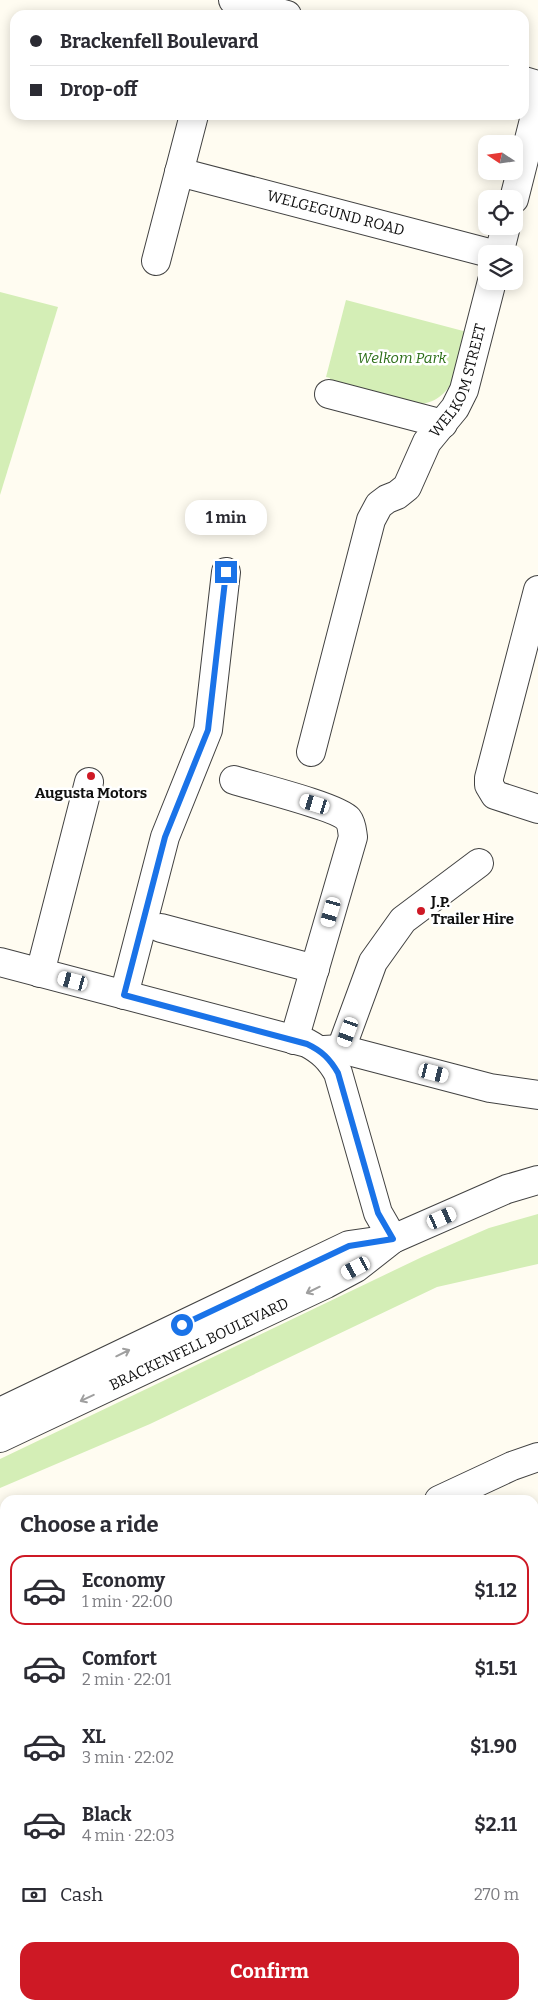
<!DOCTYPE html>
<meta charset="utf-8">
<style>
body{margin:0;font-family:Bitter,serif;background:#f2f2f3;color:#2b2b33;height:100vh;display:flex;flex-direction:column;font-size:19px;white-space:nowrap}
*{box-sizing:border-box;margin:0}
p{font-size:16px;color:#7c7c81}
.icon{flex:none;width:28px;height:28px;fill:none;stroke:currentColor;stroke-width:2;stroke-linecap:round;stroke-linejoin:round}
.map{position:relative;flex:1;overflow:hidden}
.details{position:absolute;left:0px;top:1495px;width:539px;height:515px;display:flex;flex-direction:column;background:#fff;border-radius:15px 15px 0 0;box-shadow:0 2px 12px #0003}
.details>*{flex:none}
.guide{position:absolute;left:10px;top:10px;width:519px;height:110px;border-radius:15px;box-shadow:0 2px 12px #0003;display:grid;align-content:center;height:110px;padding:0 20px;background:#fff}
.needle{width:32px;rotate:283deg}
.fabs{position:absolute;left:478px;top:135px;display:grid;gap:10px}
.fabs a{display:grid;place-items:center;width:45px;height:45px;border-radius:10px;background:#fff;box-shadow:0 2px 12px #0003;font-size:25px}
.end{position:absolute;width:22px;height:22px;margin:-11px;border:6px solid #1a73e8;background:#fff;box-shadow:0 0 0 2px #fff}
.from{border-radius:50%}
.bubble{position:absolute;height:35px;border-radius:15px;background:#fff;box-shadow:0 2px 12px #0003;font-size:16px;font-weight:700;line-height:35px;text-align:center}
.car{position:absolute;width:15px;height:30px;margin:-15px -8px;border-radius:6px;box-shadow:0 0 4px 1px #0007;background:linear-gradient(#fff 24%,#345 0 40%,#fff 0 76%,#345 0 86%,#fff 0)}
.guide b{display:flex;align-items:center;gap:18px;height:48px;font-size:19px}
.guide b+b{border-top:1px solid #e1e1e2}
.guide i{width:12px;height:12px;background:#2b2b33}
ul{padding:0;list-style:none}
li{display:flex;align-items:center;gap:15px;height:70px;margin:0 10px 8px;padding:0 10px;border:2px solid transparent;border-radius:15px}
li div{flex:1}
li b{display:block;font-size:19px}
li em{font-style:normal;font-weight:700}
li.selected{border-color:#ce1925}
li>.icon{width:45px;height:45px;stroke-width:1.5}
h2{padding:0 20px;font-size:22px;line-height:60px}
.pay{display:flex;align-items:center;gap:12px;height:55px;padding:0 20px;font-size:19px}
.pay p{margin-inline-start:auto}
.action{display:flex;gap:10px;margin-top:auto;padding:10px 20px}
.action a{flex:1;height:58px;border-radius:15px;background:#ce1925;color:#fff;font-size:20px;font-weight:700;line-height:58px;text-align:center}
.map>svg:first-child{display:block}
.green{fill:#d4eeb6}
.lines{fill:none;stroke-linecap:round;stroke-linejoin:round}
.minor-casing{stroke:#424242;stroke-width:30}
.minor{stroke:#fff;stroke-width:28}
.oneway{stroke:#9f9f9f}
.route{stroke:#1a73e8;stroke-width:6}
.poi-dot{fill:#ce1925;stroke:#fff;stroke-width:2}
.labels{text-anchor:middle;stroke-width:5;stroke-linejoin:round;paint-order:stroke}
.street-label{font-size:15px;fill:#0f0f0f;stroke:#fff}
.park-label{font-size:15px;font-style:italic;fill:#2c6e18;stroke:#fff}
.poi-label{font-size:15px;font-weight:bold;fill:#0f0f0f;stroke:#fff}
</style>
<div class="map">
<svg width="538" height="2010" viewBox="0 0 538 2010">
<rect width="100%" height="100%" fill="#fffcf1"/>
<g class="green">
<path d="M0 292 58 307 0 495Z"/>
<path d="M346 300 467 332C458 364 457 402 415 405L330 382V378L326 377Z"/>
<path d="M538 1214V1264L437 1287 150 1424 0 1488V1459L422 1257 489 1228Z"/>
</g>
<g class="lines">
<g class="minor-casing">
<g id="minor">
<path d="M233 0 287 15"/>
<path d="M524 81 538 85"/>
<path id="s1" d="M179 172 493 254"/>
<path d="M514 199 538 104"/>
<path d="M499 254 506 226"/>
<path d="M156 261 194 115"/>
<path d="M329 394 443 424"/>
<path d="M538 590 489 778V785L495 795 538 809"/>
<path id="s2" d="M311 752 371 520 379 505 387 499 397 495 407 487 427 442 455 408 464 390 492 281"/>
<path d="M234 780C253 786 338 807 348 819 352 824 352 831 353 837L294 1040"/>
<path d="M161 928 315 969"/>
<path d="M0 962 307 1043C322 1051 330 1059 338 1073L378 1213 393 1239"/>
<path d="M40 973 89 782"/>
<path d="M124 995 165 837 208 730 226 572"/>
<path d="M341 1049 373 962 403 920 479 863"/>
<path d="M324 1050 341 1049 490 1088 538 1095"/>
<path d="M0 1412 349 1245 391 1239"/>
<path id="s3" d="M0 1438 326 1284 356 1268 393 1239 507 1189 538 1180"/>
<path d="M439 1500 512 1466 538 1457"/>
<path d="M0 1687 5 1686"/>
<path d="M534 1801 538 1802"/>
<path d="M132 2010 133 2005"/>
</g>
</g>
<use href="#minor" class="minor"/>
</g>
<defs><path id="oneway-shaft" d="M-6 0H5M1.5-3L5.5 0L1.5 3" fill="none" stroke-width="1.6" stroke-linecap="round" stroke-linejoin="round" transform="scale(1.25)"/></defs>
<g class="oneway">
<use href="#oneway-shaft" transform="translate(313 1290) rotate(154)"/>
<use href="#oneway-shaft" transform="translate(123 1353) rotate(-26)"/>
<use href="#oneway-shaft" transform="translate(87 1398) rotate(155)"/>
</g>
<g class="lines">
<path class="route" d="M182 1325 349 1246 393 1239 378 1213 338 1073C330 1059 322 1051 307 1044L124 995 165 837 208 730 226 572"/>
</g>
<g class="poi-dot">
<circle cx="91" cy="776" r="5"/>
<circle cx="421" cy="911" r="5"/>
</g>
<g class="labels">
<g class="street-label">
<text dy="5" stroke="none"><textPath href="#s1" startOffset="162">WELGEGUND ROAD</textPath></text>
<text dy="5" stroke="none"><textPath href="#s2" startOffset="410">WELKOM STREET</textPath></text>
<text dy="5" stroke="none"><textPath href="#s3" startOffset="220">BRACKENFELL BOULEVARD</textPath></text>
</g>
<g class="park-label">
<text x="402" y="363">Welkom Park</text>
</g>
<g class="poi-label">
<text x="91" y="798">Augusta Motors</text>
<text x="431" y="907" text-anchor="start">J.P.<tspan x="431" dy="17">Trailer Hire</tspan></text>
</g>
</g>
</svg>
<div class="fabs">
<a><svg class="needle" viewBox="-14 -14 28 28"><path d="M0-13l5 13h-10z" fill="#e53935"/><path d="M0 13l5-13h-10z" fill="#7c7c81"/></svg></a>
<a><svg class="icon" aria-label="locate" viewBox="0 0 24 24"><circle cx="12" cy="12" r="6"/><path d="M12 2v4M12 18v4M2 12h4M18 12h4"/></svg></a>
<a><svg class="icon" aria-label="layers" viewBox="0 0 24 24"><path d="M12 4l9 5-9 5-9-5zM3 14l9 5 9-5"/></svg></a>
</div>
<i class="end from" style="left:182px;top:1325px"></i>
<i class="end" style="left:226px;top:572px"></i>
<div class="bubble" style="left:185px;top:500px;width:82px">1 min</div>
<i class="car" style="left:315px;top:804px;rotate:287deg"></i>
<i class="car" style="left:331px;top:912px;rotate:196deg"></i>
<i class="car" style="left:73px;top:981px;rotate:285deg"></i>
<i class="car" style="left:348px;top:1032px;rotate:200deg"></i>
<i class="car" style="left:434px;top:1073px;rotate:104deg"></i>
<i class="car" style="left:442px;top:1218px;rotate:66deg"></i>
<i class="car" style="left:356px;top:1268px;rotate:242deg"></i>
<div class="guide">
<b><i class="from"></i>Brackenfell Boulevard</b>
<b><i></i>Drop-off</b>
</div>
<section class="details">
<h2>Choose a ride</h2>
<ul>
<li class="selected"><svg class="icon" aria-label="car" viewBox="0 0 24 24"><path d="M5 17H2v-5l4-1 3-4h7l3 4 3 1v5h-3M9 17h6M6 11h13"/><circle cx="7" cy="17" r="2"/><circle cx="17" cy="17" r="2"/></svg><div><b>Economy</b><p>1 min · 22:00</p></div><em>$1.12</em></li>
<li><svg class="icon" aria-label="car" viewBox="0 0 24 24"><path d="M5 17H2v-5l4-1 3-4h7l3 4 3 1v5h-3M9 17h6M6 11h13"/><circle cx="7" cy="17" r="2"/><circle cx="17" cy="17" r="2"/></svg><div><b>Comfort</b><p>2 min · 22:01</p></div><em>$1.51</em></li>
<li><svg class="icon" aria-label="car" viewBox="0 0 24 24"><path d="M5 17H2v-5l4-1 3-4h7l3 4 3 1v5h-3M9 17h6M6 11h13"/><circle cx="7" cy="17" r="2"/><circle cx="17" cy="17" r="2"/></svg><div><b>XL</b><p>3 min · 22:02</p></div><em>$1.90</em></li>
<li><svg class="icon" aria-label="car" viewBox="0 0 24 24"><path d="M5 17H2v-5l4-1 3-4h7l3 4 3 1v5h-3M9 17h6M6 11h13"/><circle cx="7" cy="17" r="2"/><circle cx="17" cy="17" r="2"/></svg><div><b>Black</b><p>4 min · 22:03</p></div><em>$2.11</em></li>
</ul>
<div class="pay"><svg class="icon" aria-label="cash" viewBox="0 0 24 24"><path d="M3 7h18v10H3z"/><circle cx="12" cy="12" r="2"/></svg>Cash<p>270 m</p></div>
<div class="action"><a>Confirm</a></div>
</section>
</div>
